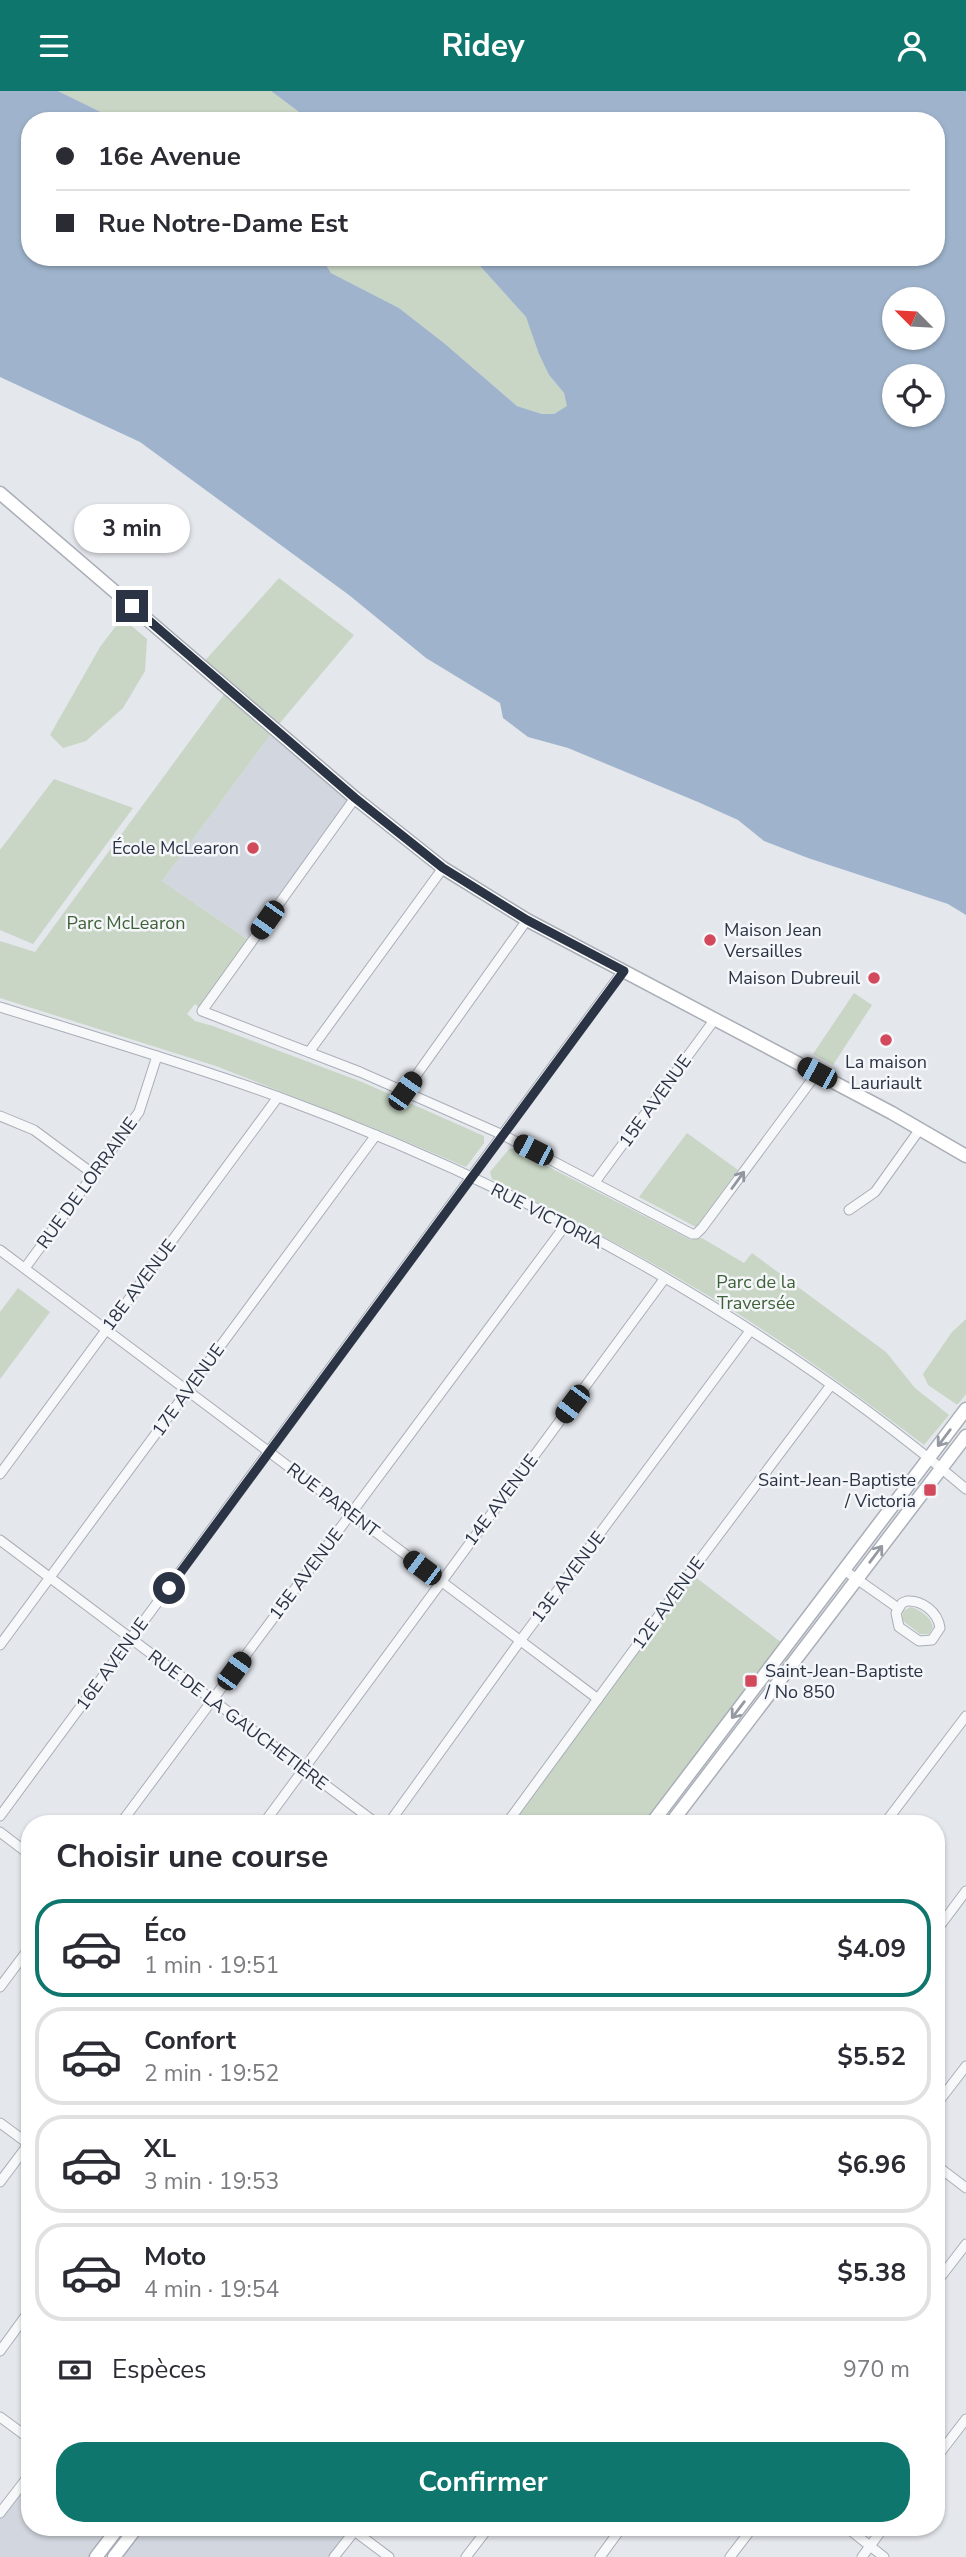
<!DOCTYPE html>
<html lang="fr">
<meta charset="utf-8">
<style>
body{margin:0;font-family:"Nunito Sans",sans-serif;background:#f2f2f3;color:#2b2b33;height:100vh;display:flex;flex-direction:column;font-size:26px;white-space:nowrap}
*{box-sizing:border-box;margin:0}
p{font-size:23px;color:#7c7c81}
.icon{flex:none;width:38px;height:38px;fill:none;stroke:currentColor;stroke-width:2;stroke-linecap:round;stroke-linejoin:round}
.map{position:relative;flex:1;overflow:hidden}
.sheet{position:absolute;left:21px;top:1724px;width:924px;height:721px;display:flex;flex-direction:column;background:#fff;border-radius:28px;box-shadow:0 2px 5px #0004}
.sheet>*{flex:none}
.banner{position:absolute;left:21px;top:21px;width:924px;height:154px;border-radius:28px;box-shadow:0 2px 5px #0004;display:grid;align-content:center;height:154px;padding:0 35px;background:#fff}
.needle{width:46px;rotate:294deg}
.tools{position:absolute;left:882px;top:196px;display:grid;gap:14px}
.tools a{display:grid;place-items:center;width:63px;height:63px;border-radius:50%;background:#fff;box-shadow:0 2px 5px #0004;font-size:35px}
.end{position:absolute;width:32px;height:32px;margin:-16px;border:9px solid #2b3445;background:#fff;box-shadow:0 0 0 4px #fff}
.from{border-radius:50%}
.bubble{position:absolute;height:49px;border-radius:24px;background:#fff;box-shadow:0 2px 5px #0004;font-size:23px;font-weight:700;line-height:49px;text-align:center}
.car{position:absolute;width:21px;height:42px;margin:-21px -10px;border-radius:9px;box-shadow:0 0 5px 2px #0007;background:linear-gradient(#222 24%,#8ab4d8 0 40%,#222 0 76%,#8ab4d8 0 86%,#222 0)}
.banner b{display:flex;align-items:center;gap:24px;height:66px;font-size:26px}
.banner b+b{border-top:2px solid #e1e1e2}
.banner i{width:18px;height:18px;background:#2b2b33}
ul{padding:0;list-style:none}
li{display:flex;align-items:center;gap:21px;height:98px;margin:0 14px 10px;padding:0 21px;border:4px solid #e1e1e2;border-radius:28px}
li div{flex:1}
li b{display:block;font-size:26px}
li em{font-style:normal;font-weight:700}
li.on{border-color:#0f766e}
li>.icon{width:63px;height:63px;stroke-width:1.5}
h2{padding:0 35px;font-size:32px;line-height:84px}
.pay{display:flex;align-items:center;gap:18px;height:77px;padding:0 35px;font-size:26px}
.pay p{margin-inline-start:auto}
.button{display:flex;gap:14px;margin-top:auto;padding:14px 35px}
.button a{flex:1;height:80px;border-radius:28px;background:#0f766e;color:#fff;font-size:28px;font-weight:700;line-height:80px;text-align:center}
header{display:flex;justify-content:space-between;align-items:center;height:91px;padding:0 35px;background:#0f766e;color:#fff;font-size:32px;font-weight:700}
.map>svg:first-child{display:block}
.built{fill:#d2d6de}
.green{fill:#c9d6c5}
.water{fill:#9fb4cc;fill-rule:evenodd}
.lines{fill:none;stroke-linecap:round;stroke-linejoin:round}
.street-casing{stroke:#a9aeb7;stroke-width:11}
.secondary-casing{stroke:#a9aeb7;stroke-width:15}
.street{stroke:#f7f8fa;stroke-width:9}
.secondary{stroke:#fff;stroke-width:12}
.oneway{stroke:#9196a0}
.oneway2{stroke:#959aa2}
.route{stroke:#2b3445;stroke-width:9}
.poi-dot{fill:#d1495b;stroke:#f4f6f9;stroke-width:2.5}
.labels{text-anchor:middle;stroke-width:5;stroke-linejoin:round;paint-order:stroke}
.poi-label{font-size:18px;fill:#2b3445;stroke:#f4f6f9;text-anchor:end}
.park-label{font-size:18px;fill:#3f6138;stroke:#f4f6f9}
.street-label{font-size:18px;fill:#2b3445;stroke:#f4f6f9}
</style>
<header><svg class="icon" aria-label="menu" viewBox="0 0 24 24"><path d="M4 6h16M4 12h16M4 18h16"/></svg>Ridey<svg class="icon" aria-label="person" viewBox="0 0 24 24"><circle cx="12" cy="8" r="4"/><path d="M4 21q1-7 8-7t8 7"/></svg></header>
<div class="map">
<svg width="966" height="2466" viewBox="0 0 966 2466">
<rect width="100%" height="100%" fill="#e4e7ec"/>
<g class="built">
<path d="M274 639 355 707 251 851 162 790Z"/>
<path d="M30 2380V2436H119L96 2466H0V2421Z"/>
<path d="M137 2436H357L334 2466H114Z"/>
</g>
<g class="green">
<path d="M58 0H271L311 30H119Z"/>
<path d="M321 166H472L526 226 549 284 564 302 568 315 554 323H542L517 315 444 252 399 217 331 182Z"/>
<path d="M279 487 354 544 274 639 162 790 251 851 202 919 195 913 187 923 195 930 213 935 362 991 484 1045V1052L466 1076 386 1042 216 975 0 907V850L35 861 228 598 201 574Z"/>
<path d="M122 527 147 548 145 580 123 617 86 650 63 657 50 644 100 556Z"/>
<path d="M54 688 133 717 33 853 0 839V759Z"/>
<path d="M854 902 872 914 833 974 813 963Z"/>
<path d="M687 1042 738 1079 696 1136 639 1106Z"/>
<path d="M509 1058H514L691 1149 702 1147 744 1172 752 1162 886 1261 915 1297 949 1324 924 1354C847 1296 769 1239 685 1191 622 1154 557 1121 492 1088L490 1081Z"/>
<path d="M18 1197 50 1221 0 1288V1221Z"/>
<path d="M966 1228V1303L958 1313H956L928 1294 923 1283 952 1241Z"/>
<path d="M690 1482 786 1555 652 1732H507Z"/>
<path d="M911 1516C920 1519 931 1526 933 1536L929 1543H920L902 1529 903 1520Z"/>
</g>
<path class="water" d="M0 0H58L119 30H30V166H321L331 182 399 217 444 252 517 315 542 323H554L567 315 564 302 549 284 539 263 526 226 472 166H936V30H311L271 0H966V824L948 813 808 767 764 750 738 729 698 711 568 657 528 646 503 627 500 612 426 567 349 504 140 351 0 286ZM894 208H933V247H894ZM894 285H933V324H894Z"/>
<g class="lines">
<g class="street-casing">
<g id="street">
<path d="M355 707 202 920 360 981 503 1044 692 1143H696L702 1137 817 982"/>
<path d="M0 916C92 945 185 972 276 1005 524 1096 764 1227 966 1398"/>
<path d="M309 961 443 777"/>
<path d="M405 1000 527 829"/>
<path d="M0 1025 34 1039 92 1082"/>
<path d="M595 1091 715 928"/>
<path d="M849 1119 875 1101 920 1038"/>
<path d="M0 1159 598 1608"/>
<path d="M25 1177 139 1021 157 965"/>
<path d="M0 1383 278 1006"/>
<path d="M0 1449 376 1732"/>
<path d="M844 1479 898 1517"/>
<path d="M907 1510C922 1509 938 1521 940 1537L932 1549 919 1550 899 1536 896 1522 902 1512Z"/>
<path d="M0 1554 376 1044"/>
<path d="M0 1725 623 880"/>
<path d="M121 1732 567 1132"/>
<path d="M264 1732 665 1187"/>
<path d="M389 1732 520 1550 750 1240"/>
<path d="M507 1732 690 1482 831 1294"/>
<path d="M885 1732 966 1625"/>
<path d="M0 1741 30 1764"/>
<path d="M936 1840 966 1800"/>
<path d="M0 1896 30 1856"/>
<path d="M936 2014 966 1975"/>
<path d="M0 2032 30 2054"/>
<path d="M936 2074 966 2097"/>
<path d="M0 2091 30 2051"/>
<path d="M936 2192 966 2153"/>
<path d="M0 2260 30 2219"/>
<path d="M0 2326 30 2348"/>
<path d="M936 2367 966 2328"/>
<path d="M0 2422 30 2383"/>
<path d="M349 2436 389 2466"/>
<path d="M846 2436 884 2466"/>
<path d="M334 2466 357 2437"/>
<path d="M466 2466 489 2436"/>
<path d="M600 2466 622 2436"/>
<path d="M730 2466 753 2436"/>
<path d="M862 2466 884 2436"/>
</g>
</g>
<g class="secondary-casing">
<g id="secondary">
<path d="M0 402 355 707 443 777 527 829 892 1022 966 1065"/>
<path d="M652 1732 966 1318"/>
<path d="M671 1732 966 1345"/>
<path d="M96 2466 119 2436"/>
<path d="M114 2466 137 2436"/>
</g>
</g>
<use href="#street" class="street"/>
<use href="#secondary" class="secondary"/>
</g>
<defs><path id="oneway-shaft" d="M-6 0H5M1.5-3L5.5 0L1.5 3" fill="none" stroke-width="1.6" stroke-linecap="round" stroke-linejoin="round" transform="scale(1.75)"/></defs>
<use class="oneway" href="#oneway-shaft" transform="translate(738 1089) rotate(-54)"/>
<g class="oneway2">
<use href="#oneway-shaft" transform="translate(944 1347) rotate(127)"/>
<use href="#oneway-shaft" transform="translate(876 1463) rotate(-53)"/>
<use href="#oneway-shaft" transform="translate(738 1619) rotate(127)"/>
</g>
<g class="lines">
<path class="route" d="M132 515 355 707 443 777 527 829 624 880 169 1497"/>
</g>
<g class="poi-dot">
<circle cx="253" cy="757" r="7"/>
<circle cx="710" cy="849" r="7"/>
<circle cx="874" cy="887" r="7"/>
<circle cx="886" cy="949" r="7"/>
<rect x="923" y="1392" width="14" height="14" rx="3.5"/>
<rect x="744" y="1583" width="14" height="14" rx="3.5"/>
</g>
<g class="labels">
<g class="poi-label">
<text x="239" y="763">École McLearon</text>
<text x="724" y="845" text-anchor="start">Maison Jean<tspan x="724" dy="21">Versailles</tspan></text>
<text x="860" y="893">Maison Dubreuil</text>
<text x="886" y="977" text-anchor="middle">La maison<tspan x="886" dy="21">Lauriault</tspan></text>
<text x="916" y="1395">Saint-Jean-Baptiste<tspan x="916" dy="21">/ Victoria</tspan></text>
<text x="765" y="1586" text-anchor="start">Saint-Jean-Baptiste<tspan x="765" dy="21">/ No 850</tspan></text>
</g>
<g class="park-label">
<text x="126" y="838">Parc McLearon</text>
<text x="756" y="1197">Parc de la<tspan x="756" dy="21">Traversée</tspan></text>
</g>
<g class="street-label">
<text transform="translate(655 1010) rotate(-54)" y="6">15E AVENUE</text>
<text transform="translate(87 1092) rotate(-54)" y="6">RUE DE LORRAINE</text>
<text transform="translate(547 1125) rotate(27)" y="6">RUE VICTORIA</text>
<text transform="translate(139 1194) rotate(-53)" y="6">18E AVENUE</text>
<text transform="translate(188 1299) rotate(-54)" y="6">17E AVENUE</text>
<text transform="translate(333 1409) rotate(37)" y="6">RUE PARENT</text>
<text transform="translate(501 1409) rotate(-53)" y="6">14E AVENUE</text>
<text transform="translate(306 1483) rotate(-53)" y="6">15E AVENUE</text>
<text transform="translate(568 1486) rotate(-53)" y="6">13E AVENUE</text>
<text transform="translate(668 1512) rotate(-54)" y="6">12E AVENUE</text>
<text transform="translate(112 1573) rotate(-54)" y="6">16E AVENUE</text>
<text transform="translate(238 1629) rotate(37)" y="6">RUE DE LA GAUCHETIÈRE</text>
</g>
</g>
</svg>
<div class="tools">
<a><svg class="needle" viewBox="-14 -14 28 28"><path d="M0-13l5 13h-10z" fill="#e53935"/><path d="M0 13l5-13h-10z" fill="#7c7c81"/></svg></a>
<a><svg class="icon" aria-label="locate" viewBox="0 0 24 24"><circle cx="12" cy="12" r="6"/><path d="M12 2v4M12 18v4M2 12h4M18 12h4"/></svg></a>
</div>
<i class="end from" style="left:169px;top:1497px"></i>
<i class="end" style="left:132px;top:515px"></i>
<div class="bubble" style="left:74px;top:413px;width:116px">3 min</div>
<i class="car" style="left:267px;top:829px;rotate:215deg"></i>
<i class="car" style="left:817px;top:982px;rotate:298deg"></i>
<i class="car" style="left:405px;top:1000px;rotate:35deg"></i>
<i class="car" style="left:533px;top:1059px;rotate:297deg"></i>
<i class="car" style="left:572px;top:1313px;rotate:217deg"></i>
<i class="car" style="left:422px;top:1477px;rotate:307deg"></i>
<i class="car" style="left:234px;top:1580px;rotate:36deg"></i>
<div class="banner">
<b><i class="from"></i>16e Avenue</b>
<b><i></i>Rue Notre-Dame Est</b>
</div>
<section class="sheet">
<h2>Choisir une course</h2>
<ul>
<li class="on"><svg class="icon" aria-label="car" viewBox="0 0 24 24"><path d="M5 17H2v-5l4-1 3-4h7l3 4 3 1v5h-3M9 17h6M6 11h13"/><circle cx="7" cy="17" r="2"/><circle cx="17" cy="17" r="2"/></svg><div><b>Éco</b><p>1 min · 19:51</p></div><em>$4.09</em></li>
<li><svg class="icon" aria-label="car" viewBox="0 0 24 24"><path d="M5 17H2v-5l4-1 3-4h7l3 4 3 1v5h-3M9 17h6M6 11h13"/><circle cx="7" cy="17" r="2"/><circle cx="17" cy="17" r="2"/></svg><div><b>Confort</b><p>2 min · 19:52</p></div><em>$5.52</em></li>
<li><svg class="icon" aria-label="car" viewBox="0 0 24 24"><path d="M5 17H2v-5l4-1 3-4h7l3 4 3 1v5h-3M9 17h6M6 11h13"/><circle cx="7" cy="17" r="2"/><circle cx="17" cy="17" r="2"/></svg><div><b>XL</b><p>3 min · 19:53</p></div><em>$6.96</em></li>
<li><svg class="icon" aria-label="car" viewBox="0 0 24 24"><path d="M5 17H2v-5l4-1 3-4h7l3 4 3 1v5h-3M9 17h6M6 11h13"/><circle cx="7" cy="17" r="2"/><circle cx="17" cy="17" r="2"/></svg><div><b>Moto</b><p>4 min · 19:54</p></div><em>$5.38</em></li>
</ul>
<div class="pay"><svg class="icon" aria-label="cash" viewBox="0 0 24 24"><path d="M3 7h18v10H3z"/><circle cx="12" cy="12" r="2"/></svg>Espèces<p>970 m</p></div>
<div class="button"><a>Confirmer</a></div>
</section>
</div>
